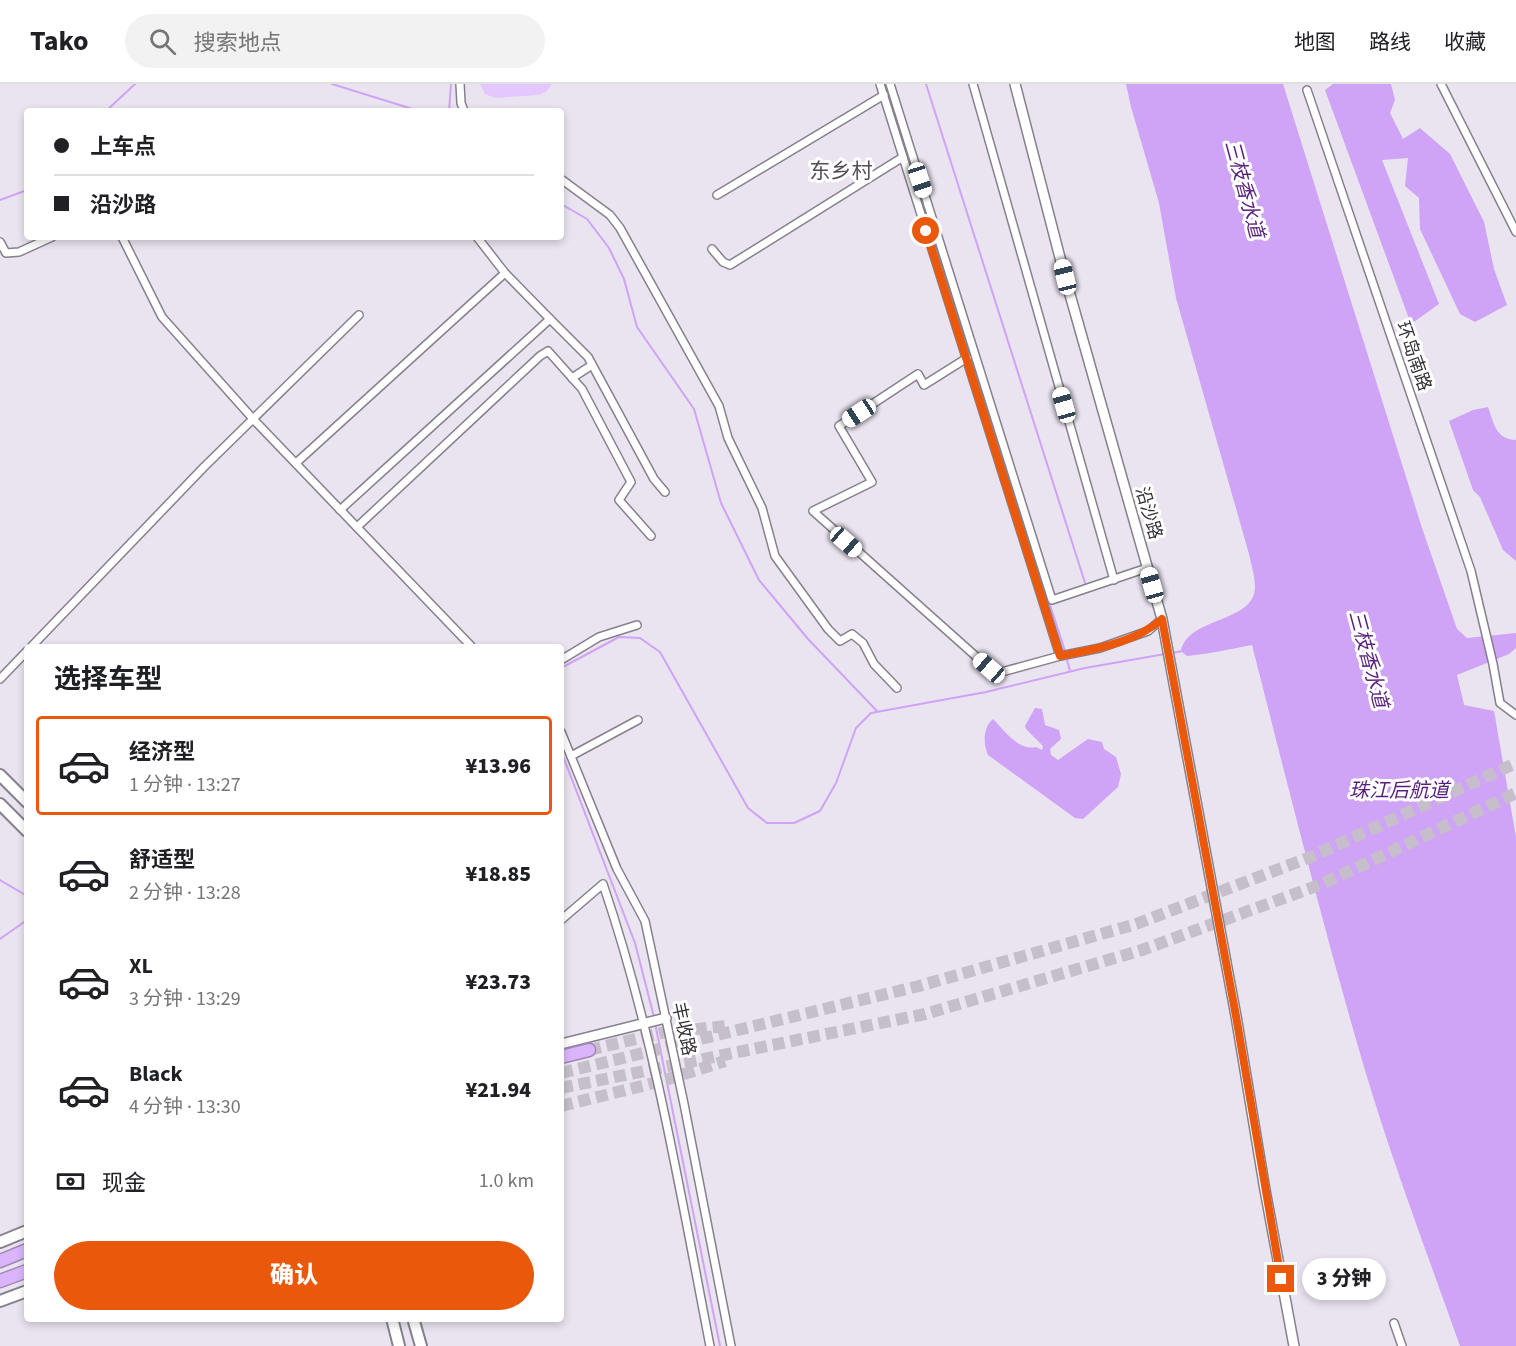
<!DOCTYPE html>
<html lang="zh">
<meta charset="utf-8">
<style>
body{margin:0;font-family:"Source Sans 3","Noto Sans SC",sans-serif;background:#f2f2f2;color:#202124;height:100vh;display:flex;flex-direction:column;font-size:22px;white-space:nowrap}
*{box-sizing:border-box;margin:0}
p{font-size:20px;color:#757577}
.icon{flex:none;width:33px;height:33px;fill:none;stroke:currentColor;stroke-width:2;stroke-linecap:round;stroke-linejoin:round}
.map{position:relative;flex:1;overflow:hidden}
.sheet{position:absolute;left:24px;top:560px;width:540px;height:678px;display:flex;flex-direction:column;background:#fff;border-radius:6px;box-shadow:0 3px 9px #0003}
.sheet>*{flex:none}
.hud{position:absolute;left:24px;top:24px;width:540px;height:132px;border-radius:6px;box-shadow:0 3px 9px #0003;display:grid;align-content:center;height:132px;padding:0 30px;background:#fff}
.end{position:absolute;width:27px;height:27px;margin:-14px;border:8px solid #ea580c;background:#fff;box-shadow:0 0 0 3px #fff}
.from{border-radius:50%}
.bubble{position:absolute;height:42px;border-radius:21px;background:#fff;box-shadow:0 3px 9px #0003;font-size:20px;font-weight:800;line-height:42px;text-align:center}
.car{position:absolute;width:18px;height:36px;margin:-18px -9px;border-radius:8px;box-shadow:0 0 4px 2px #0007;background:linear-gradient(#fff 24%,#345 0 40%,#fff 0 76%,#345 0 86%,#fff 0)}
.hud b{display:flex;align-items:center;gap:21px;height:57px;font-size:22px}
.hud b+b{border-top:2px solid #e0e0e0}
.hud i{width:15px;height:15px;background:#202124}
ul{padding:0;list-style:none}
li{display:flex;align-items:center;gap:18px;height:99px;margin:0 12px 9px;padding:0 18px;border:3px solid transparent;border-radius:6px}
li div{flex:1}
li b{display:block;font-size:22px}
li em{font-style:normal;font-weight:800}
li.on{border-color:#ea580c}
li>.icon{width:54px;height:54px;stroke-width:1.5}
h2{padding:0 30px;font-size:27px;line-height:72px}
.pay{display:flex;align-items:center;gap:15px;height:66px;padding:0 30px;font-size:22px}
.pay p{margin-inline-start:auto}
.button{display:flex;gap:12px;margin-top:auto;padding:12px 30px}
.button a{flex:1;height:69px;border-radius:36px;background:#ea580c;color:#fff;font-size:24px;font-weight:800;line-height:69px;text-align:center}
header{display:flex;align-items:center;gap:36px;box-sizing:border-box;height:84px;padding:0 30px;background:#fff;border-bottom:2px solid #e0e0e0}
header strong{font-size:28px}
nav{display:flex;gap:33px;margin-inline-start:auto;font-size:21px}
.search{width:420px;height:54px;background:#f2f2f2;display:flex;align-items:center;gap:15px;box-sizing:border-box;padding:0 21px;border-radius:33px;color:#757577;font-size:22px}
.map>svg:first-child{display:block}
.green{fill:#e4c7fe}
.water{fill:#cfa3f5}
.lines{fill:none;stroke-linecap:round;stroke-linejoin:round}
.stream{stroke:#cfa3f5;stroke-width:2}
.motorway-tunnel{stroke:#c6bfcb;stroke-width:12;stroke-dasharray:12 6;stroke-linecap:butt}
.minor-casing{stroke:#86808c;stroke-width:10}
.tertiary-casing{stroke:#86808c;stroke-width:12}
.secondary-casing{stroke:#86808c;stroke-width:14}
.motorway-casing{stroke:#a087b6;stroke-width:15}
.minor{stroke:#fff;stroke-width:7}
.tertiary{stroke:#fff;stroke-width:9}
.secondary{stroke:#fff;stroke-width:10}
.motorway{stroke:#dab5fb;stroke-width:12}
.route{stroke:#ea580c;stroke-width:8}
.labels{text-anchor:middle;stroke-width:6;stroke-linejoin:round;paint-order:stroke}
.street-label{font-size:18px;fill:#343136;stroke:#fff}
.water-label{font-size:20px;font-style:italic;fill:#581f7d;stroke:#fff}
.quarter-label{font-size:21px;fill:#534d58;stroke:#fff}
</style>
<header>
<strong>Tako</strong>
<div class="search"><svg class="icon" aria-label="search" viewBox="0 0 24 24"><circle cx="10" cy="10" r="6"/><path d="M15 15l6 6"/></svg>搜索地点</div>
<nav><a>地图</a><a>路线</a><a>收藏</a></nav>
</header>
<div class="map">
<svg width="1516" height="1262" viewBox="0 0 1516 1262">
<rect width="100%" height="100%" fill="#eae3f0"/>
<path class="green" d="M480 0H552L547 7 539 11 495 14 485 10Z"/>
<g class="water">
<path d="M1126 0H1283L1422 444 1457 545 1467 554 1516 549V564L1509 570 1457 591 1464 621 1494 627 1516 753V1262H1460C1427 1169 1392 1077 1364 983 1323 843 1288 702 1252 561 1230 565 1209 570 1187 572L1181 567C1187 533 1255 539 1255 503 1255 492 1251 480 1249 470L1176 214 1159 119 1131 23Z"/>
<path d="M1333 0H1391L1395 16 1390 29 1403 55 1420 44 1450 70 1484 138 1494 185 1507 221 1475 238 1460 230 1420 145 1419 114 1405 102 1408 74 1382 76 1439 220 1411 240 1325 6Z"/>
<path d="M1488 323C1494 339 1495 355 1516 356V477L1503 466 1480 413 1473 406 1449 337 1473 326Z"/>
<path d="M1035 624 1042 625 1045 641 1059 646 1061 655 1050 665 1051 671 1058 676 1088 655 1102 658 1104 665 1116 673 1121 690 1118 703 1083 735 1075 734 988 671C983 660 983 643 993 635 1005 647 1018 667 1036 663L1042 666 1043 662 1026 645 1025 642Z"/>
</g>
<g class="lines">
<g class="stream">
<path d="M332 0 419 27"/>
<path d="M886 0 1021 429"/>
<path d="M926 0 1086 502"/>
<path d="M106 27 135 0"/>
<path d="M449 27 451 0"/>
<path d="M0 116 27 106"/>
<path d="M561 120 587 135 609 164 624 195 637 243 694 325 721 419 759 496 808 555 877 627"/>
<path d="M1048 515 1065 567"/>
<path d="M1171 569 1183 567"/>
<path d="M1067 576 1070 587"/>
<path d="M561 584 619 553 640 554 660 568 748 724 767 739H794L820 727 836 699 856 644 871 629 986 608 1085 584 1165 570"/>
<path d="M561 667 635 859 654 933"/>
<path d="M0 796 27 812"/>
<path d="M0 855 27 836"/>
<path d="M655 939 720 1262"/>
</g>
<g class="motorway-tunnel">
<path d="M589 966 661 949 726 942"/>
<path d="M561 989 919 902 1136 840 1313 772 1516 679"/>
<path d="M561 1004 925 930 1142 866 1322 800 1516 709"/>
<path d="M561 1022 662 997 725 977"/>
</g>
<g class="minor-casing">
<g id="minor">
<path d="M460 0 461 19 464 27"/>
<path d="M880 0 1060 572 1100 564 1148 547 1162 535"/>
<path d="M890 0 1052 516 1147 484"/>
<path d="M973 0 1114 496"/>
<path d="M1441 0 1516 148"/>
<path d="M1307 6 1471 487 1493 580 1500 619 1516 631"/>
<path d="M561 95 610 131 620 144 719 322 728 354 762 424 775 472 828 545 840 557 852 550 863 559 874 580 897 604"/>
<path d="M717 111 884 11"/>
<path d="M122 153 162 233 254 336 471 562"/>
<path d="M0 158 6 169 19 168 52 153"/>
<path d="M712 165 723 178 730 181 903 73"/>
<path d="M550 235 588 273 654 395 665 408"/>
<path d="M967 274 924 301 918 290 839 342 872 398 813 427 989 584 998 589 1060 572"/>
<path d="M572 294 592 281"/>
<path d="M296 379 505 189"/>
<path d="M340 426 550 235 505 189 477 153"/>
<path d="M357 443 540 272 548 267 582 305 631 398 619 416 651 452"/>
<path d="M32 562 204 383 359 231"/>
<path d="M561 576 599 553 637 541"/>
<path d="M0 595 27 567"/>
<path d="M561 648 617 785 645 837 684 1020 731 1262"/>
<path d="M571 672 638 636"/>
<path d="M561 836 603 800C654 950 680 1107 710 1262"/>
<path d="M1394 1239 1402 1262"/>
</g>
</g>
<g class="tertiary-casing">
<g id="tertiary">
<path d="M1015 0 1065 193 1162 535 1236 932 1265 1106 1294 1262"/>
<path d="M561 960 666 934"/>
</g>
</g>
<g class="secondary-casing">
<g id="secondary">
<path d="M0 691 27 718"/>
<path d="M0 720 27 747"/>
<path d="M0 1158 27 1147"/>
<path d="M0 1217 27 1207"/>
<path d="M392 1234 399 1262"/>
<path d="M413 1234 421 1262"/>
</g>
</g>
<g class="motorway-casing">
<g id="motorway">
<path d="M561 973 589 966"/>
<path d="M0 1177 27 1166"/>
<path d="M0 1197 27 1187"/>
</g>
</g>
<use href="#minor" class="minor"/>
<use href="#tertiary" class="tertiary"/>
<use href="#secondary" class="secondary"/>
<use href="#motorway" class="motorway"/>
</g>
<g class="lines">
<path class="route" d="M926 147 1060 572C1095 565 1135 559 1162 535L1236 932 1281 1195"/>
</g>
<g class="labels">
<g class="street-label">
<text transform="translate(1414 272) rotate(71)" y="6">环岛南路</text>
<text transform="translate(1149 429) rotate(74)" y="6">沿沙路</text>
<text transform="translate(684 945) rotate(78)" y="6">丰收路</text>
</g>
<g class="water-label">
<text transform="translate(1245 105) rotate(75)" y="7">三枝香水道</text>
<text transform="translate(1369 575) rotate(75)" y="7">三枝香水道</text>
<text x="1399" y="713">珠江后航道</text>
</g>
<g class="quarter-label">
<text x="841" y="94">东乡村</text>
</g>
</g>
</svg>
<i class="end from" style="left:926px;top:147px"></i>
<i class="end" style="left:1281px;top:1195px"></i>
<div class="bubble" style="left:1302px;top:1174px;width:84px">3 分钟</div>
<i class="car" style="left:920px;top:96px;rotate:162deg"></i>
<i class="car" style="left:1065px;top:193px;rotate:346deg"></i>
<i class="car" style="left:1064px;top:321px;rotate:344deg"></i>
<i class="car" style="left:859px;top:329px;rotate:237deg"></i>
<i class="car" style="left:846px;top:458px;rotate:131deg"></i>
<i class="car" style="left:1152px;top:501px;rotate:344deg"></i>
<i class="car" style="left:989px;top:584px;rotate:311deg"></i>
<div class="hud">
<b><i class="from"></i>上车点</b>
<b><i></i>沿沙路</b>
</div>
<section class="sheet">
<h2>选择车型</h2>
<ul>
<li class="on"><svg class="icon" aria-label="car" viewBox="0 0 24 24"><path d="M5 17H2v-5l4-1 3-4h7l3 4 3 1v5h-3M9 17h6M6 11h13"/><circle cx="7" cy="17" r="2"/><circle cx="17" cy="17" r="2"/></svg><div><b>经济型</b><p>1 分钟 · 13:27</p></div><em>¥13.96</em></li>
<li><svg class="icon" aria-label="car" viewBox="0 0 24 24"><path d="M5 17H2v-5l4-1 3-4h7l3 4 3 1v5h-3M9 17h6M6 11h13"/><circle cx="7" cy="17" r="2"/><circle cx="17" cy="17" r="2"/></svg><div><b>舒适型</b><p>2 分钟 · 13:28</p></div><em>¥18.85</em></li>
<li><svg class="icon" aria-label="car" viewBox="0 0 24 24"><path d="M5 17H2v-5l4-1 3-4h7l3 4 3 1v5h-3M9 17h6M6 11h13"/><circle cx="7" cy="17" r="2"/><circle cx="17" cy="17" r="2"/></svg><div><b>XL</b><p>3 分钟 · 13:29</p></div><em>¥23.73</em></li>
<li><svg class="icon" aria-label="car" viewBox="0 0 24 24"><path d="M5 17H2v-5l4-1 3-4h7l3 4 3 1v5h-3M9 17h6M6 11h13"/><circle cx="7" cy="17" r="2"/><circle cx="17" cy="17" r="2"/></svg><div><b>Black</b><p>4 分钟 · 13:30</p></div><em>¥21.94</em></li>
</ul>
<div class="pay"><svg class="icon" aria-label="cash" viewBox="0 0 24 24"><path d="M3 7h18v10H3z"/><circle cx="12" cy="12" r="2"/></svg>现金<p>1.0 km</p></div>
<div class="button"><a>确认</a></div>
</section>
</div>
